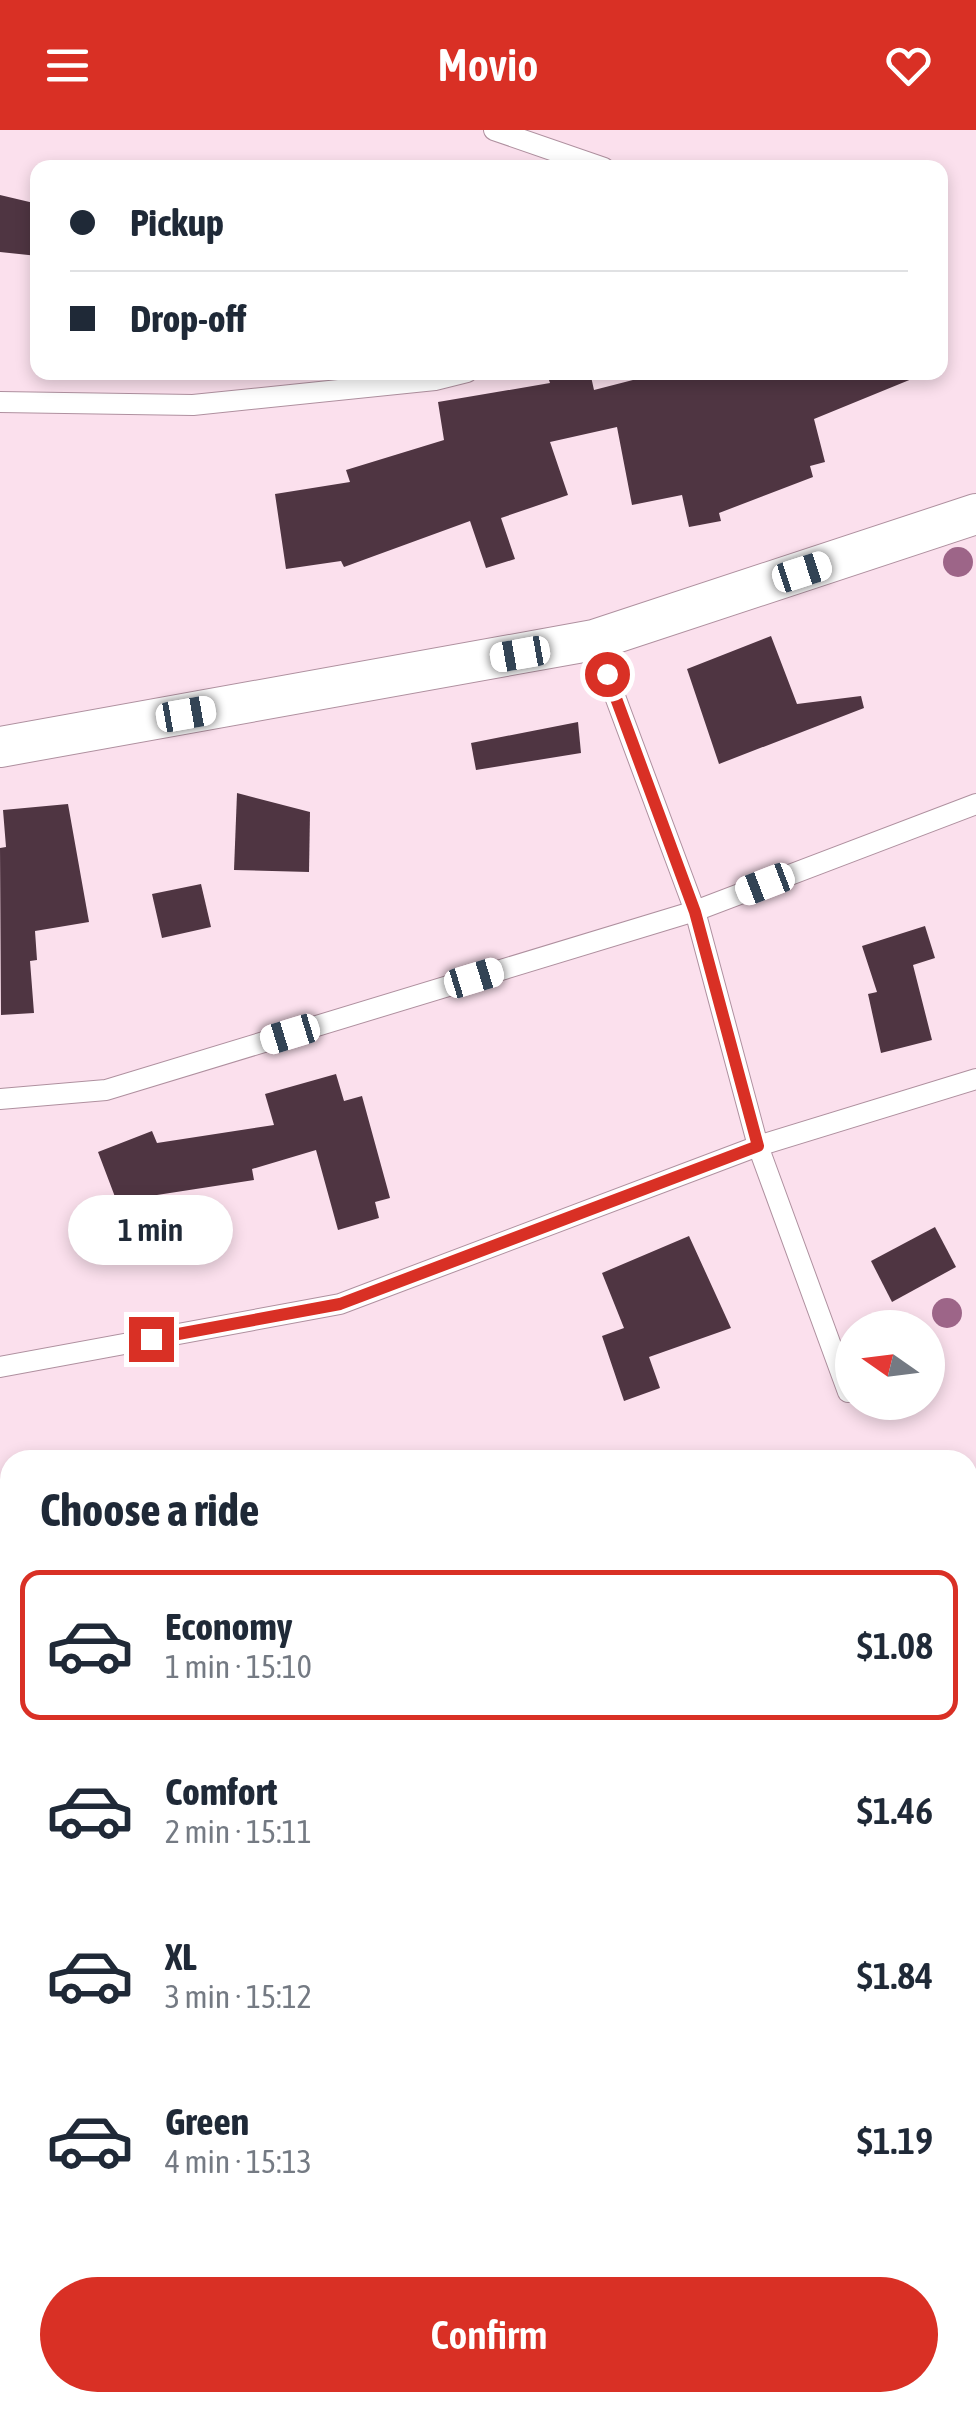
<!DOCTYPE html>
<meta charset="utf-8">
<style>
body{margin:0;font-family:"Asap Condensed",sans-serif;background:#f6f6f7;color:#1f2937;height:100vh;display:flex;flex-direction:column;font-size:38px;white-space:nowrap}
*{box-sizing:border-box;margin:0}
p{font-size:32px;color:#747a83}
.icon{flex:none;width:55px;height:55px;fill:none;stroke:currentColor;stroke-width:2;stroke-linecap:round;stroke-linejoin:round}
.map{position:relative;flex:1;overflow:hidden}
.sheet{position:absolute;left:0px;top:1320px;width:978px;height:962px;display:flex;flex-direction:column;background:#fff;border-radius:30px 30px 0 0;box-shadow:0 5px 15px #0003}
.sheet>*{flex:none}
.top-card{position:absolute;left:30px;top:30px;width:918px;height:220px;border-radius:20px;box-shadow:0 5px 15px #0003;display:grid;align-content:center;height:220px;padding:0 40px;background:#fff}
.needle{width:65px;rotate:284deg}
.buttons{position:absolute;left:835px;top:1180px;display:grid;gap:20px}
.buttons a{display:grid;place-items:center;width:110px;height:110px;border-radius:50%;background:#fff;box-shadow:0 5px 15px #0003;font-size:50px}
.end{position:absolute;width:45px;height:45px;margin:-22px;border:12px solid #d93025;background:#fff;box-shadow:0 0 0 5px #fff}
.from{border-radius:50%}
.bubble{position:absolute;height:70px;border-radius:35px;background:#fff;box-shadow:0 5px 15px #0003;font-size:32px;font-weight:600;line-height:70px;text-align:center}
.car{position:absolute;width:30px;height:60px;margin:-30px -15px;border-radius:12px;box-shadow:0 0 8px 2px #0007;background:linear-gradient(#fff 24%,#345 0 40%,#fff 0 76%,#345 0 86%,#fff 0)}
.top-card b{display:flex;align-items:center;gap:35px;height:95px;font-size:38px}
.top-card b+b{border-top:2px solid #e0e1e3}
.top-card i{width:25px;height:25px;background:#1f2937}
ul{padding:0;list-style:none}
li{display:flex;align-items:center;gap:30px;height:150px;margin:0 20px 15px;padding:0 20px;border:5px solid transparent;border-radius:20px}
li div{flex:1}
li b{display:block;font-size:38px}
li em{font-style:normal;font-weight:600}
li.selected{border-color:#d93025}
li>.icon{width:90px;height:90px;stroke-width:1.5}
h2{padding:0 40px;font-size:45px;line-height:120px}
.button{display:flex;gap:20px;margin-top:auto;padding:20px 40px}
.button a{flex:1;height:115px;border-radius:60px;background:#d93025;color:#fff;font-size:40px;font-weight:600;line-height:115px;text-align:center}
header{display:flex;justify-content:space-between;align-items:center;height:130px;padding:0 40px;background:#d93025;color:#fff;font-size:45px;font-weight:600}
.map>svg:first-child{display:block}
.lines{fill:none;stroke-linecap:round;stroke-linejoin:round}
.stream{stroke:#3ea1ac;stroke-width:12}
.building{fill:#4f3542}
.lane-casing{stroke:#af909f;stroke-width:22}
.street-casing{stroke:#af909f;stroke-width:42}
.lane{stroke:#fff;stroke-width:20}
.street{stroke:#fff;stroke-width:40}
.tree{fill:#9d6588}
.route{stroke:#d93025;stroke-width:12}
</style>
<header><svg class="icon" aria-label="menu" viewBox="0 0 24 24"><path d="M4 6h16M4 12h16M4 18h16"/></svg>Movio<svg class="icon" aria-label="heart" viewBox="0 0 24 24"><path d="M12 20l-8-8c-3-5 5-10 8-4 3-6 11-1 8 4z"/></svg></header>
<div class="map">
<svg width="976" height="2282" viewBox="0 0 976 2282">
<rect width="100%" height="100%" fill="#fbe0ed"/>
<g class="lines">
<g class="stream">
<path d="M968 1380 976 1378"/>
<path d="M0 1564 10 1563"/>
</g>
</g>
<g class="building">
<path d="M0 65 38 74V126L0 122Z"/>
<path d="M567 242H590L594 260 664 242 924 244 814 289 825 332 810 336 813 347 719 383 721 391 689 397 682 365 632 375 617 297 550 312 568 365 501 388 515 429 486 438 470 391 344 437 341 431 286 439 275 364 350 352 346 340 444 310 438 272 550 253 548 247Z"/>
<path d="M771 506 797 574 861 566 864 578 719 634 687 539Z"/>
<path d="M578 592 581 623 476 640 471 613Z"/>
<path d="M237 663 310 682 309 742 234 740Z"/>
<path d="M68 674 89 792 35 801 37 830 30 831 34 883 1 885 0 718 6 717 3 680Z"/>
<path d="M201 754 211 797 162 808 152 764Z"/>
<path d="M925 796 935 828 913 835 932 910 881 923 868 864 877 862 862 816Z"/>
<path d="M336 944 344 971 362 966 390 1068 375 1072 379 1088 338 1100 316 1020 252 1039 254 1050 157 1065 120 1080 98 1022 152 1001 157 1013 274 995 265 964Z"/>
<path d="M935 1097 956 1137 892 1172 871 1131Z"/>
<path d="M689 1106 731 1198 649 1227 660 1258 624 1271 602 1206 624 1198 602 1143Z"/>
</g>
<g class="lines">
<g class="lane-casing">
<g id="lane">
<path d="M494 0 604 38"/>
<path d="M0 272 193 275 435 250 467 242"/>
<path d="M594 510 695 781 758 1016 848 1262"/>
<path d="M0 969 106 960 695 781 976 674"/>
<path d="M0 1237 340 1174 758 1016 976 949"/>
<path d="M0 2190H10"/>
</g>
</g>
<g class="street-casing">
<g id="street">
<path d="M0 617 594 510 976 384"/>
<path d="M968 1607H976"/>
<path d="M0 1621 10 1619"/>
<path d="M968 1895 976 1894"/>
<path d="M0 1956H10"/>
<path d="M515 2272V2282"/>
</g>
</g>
<use href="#lane" class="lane"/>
<use href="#street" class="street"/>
</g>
<g class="tree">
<circle cx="958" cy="432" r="15"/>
<circle cx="947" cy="1183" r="15"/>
</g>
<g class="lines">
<path class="route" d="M151 1209 340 1174 758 1016 695 782 607 544"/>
</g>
</svg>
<div class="buttons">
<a><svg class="needle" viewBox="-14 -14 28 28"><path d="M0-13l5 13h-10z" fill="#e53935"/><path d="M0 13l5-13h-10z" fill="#747a83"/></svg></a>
</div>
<i class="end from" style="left:607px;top:544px"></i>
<i class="end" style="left:151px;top:1209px"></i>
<div class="bubble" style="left:68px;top:1065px;width:165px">1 min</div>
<i class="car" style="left:802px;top:442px;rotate:72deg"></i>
<i class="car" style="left:520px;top:524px;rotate:260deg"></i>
<i class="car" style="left:186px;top:584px;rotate:80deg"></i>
<i class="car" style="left:765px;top:754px;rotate:249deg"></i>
<i class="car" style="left:474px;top:848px;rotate:73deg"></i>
<i class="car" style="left:290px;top:904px;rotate:253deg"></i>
<div class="top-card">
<b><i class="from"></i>Pickup</b>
<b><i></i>Drop-off</b>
</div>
<section class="sheet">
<h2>Choose a ride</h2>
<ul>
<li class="selected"><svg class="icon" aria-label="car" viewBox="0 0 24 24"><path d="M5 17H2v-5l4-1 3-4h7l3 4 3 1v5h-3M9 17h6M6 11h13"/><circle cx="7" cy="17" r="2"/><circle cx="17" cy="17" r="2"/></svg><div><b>Economy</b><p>1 min · 15:10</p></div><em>$1.08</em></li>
<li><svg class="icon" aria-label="car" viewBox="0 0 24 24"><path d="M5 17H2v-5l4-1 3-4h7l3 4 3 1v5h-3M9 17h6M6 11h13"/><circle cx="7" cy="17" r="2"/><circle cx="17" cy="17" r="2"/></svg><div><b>Comfort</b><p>2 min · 15:11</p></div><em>$1.46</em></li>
<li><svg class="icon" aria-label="car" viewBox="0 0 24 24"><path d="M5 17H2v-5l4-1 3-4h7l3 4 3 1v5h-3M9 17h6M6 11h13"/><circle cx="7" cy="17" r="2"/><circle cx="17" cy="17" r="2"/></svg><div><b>XL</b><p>3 min · 15:12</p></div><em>$1.84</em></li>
<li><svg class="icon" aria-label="car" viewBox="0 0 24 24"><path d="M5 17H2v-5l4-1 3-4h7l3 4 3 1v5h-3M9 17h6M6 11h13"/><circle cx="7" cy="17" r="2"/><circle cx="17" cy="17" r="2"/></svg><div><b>Green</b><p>4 min · 15:13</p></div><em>$1.19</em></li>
</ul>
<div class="button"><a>Confirm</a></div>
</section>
</div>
